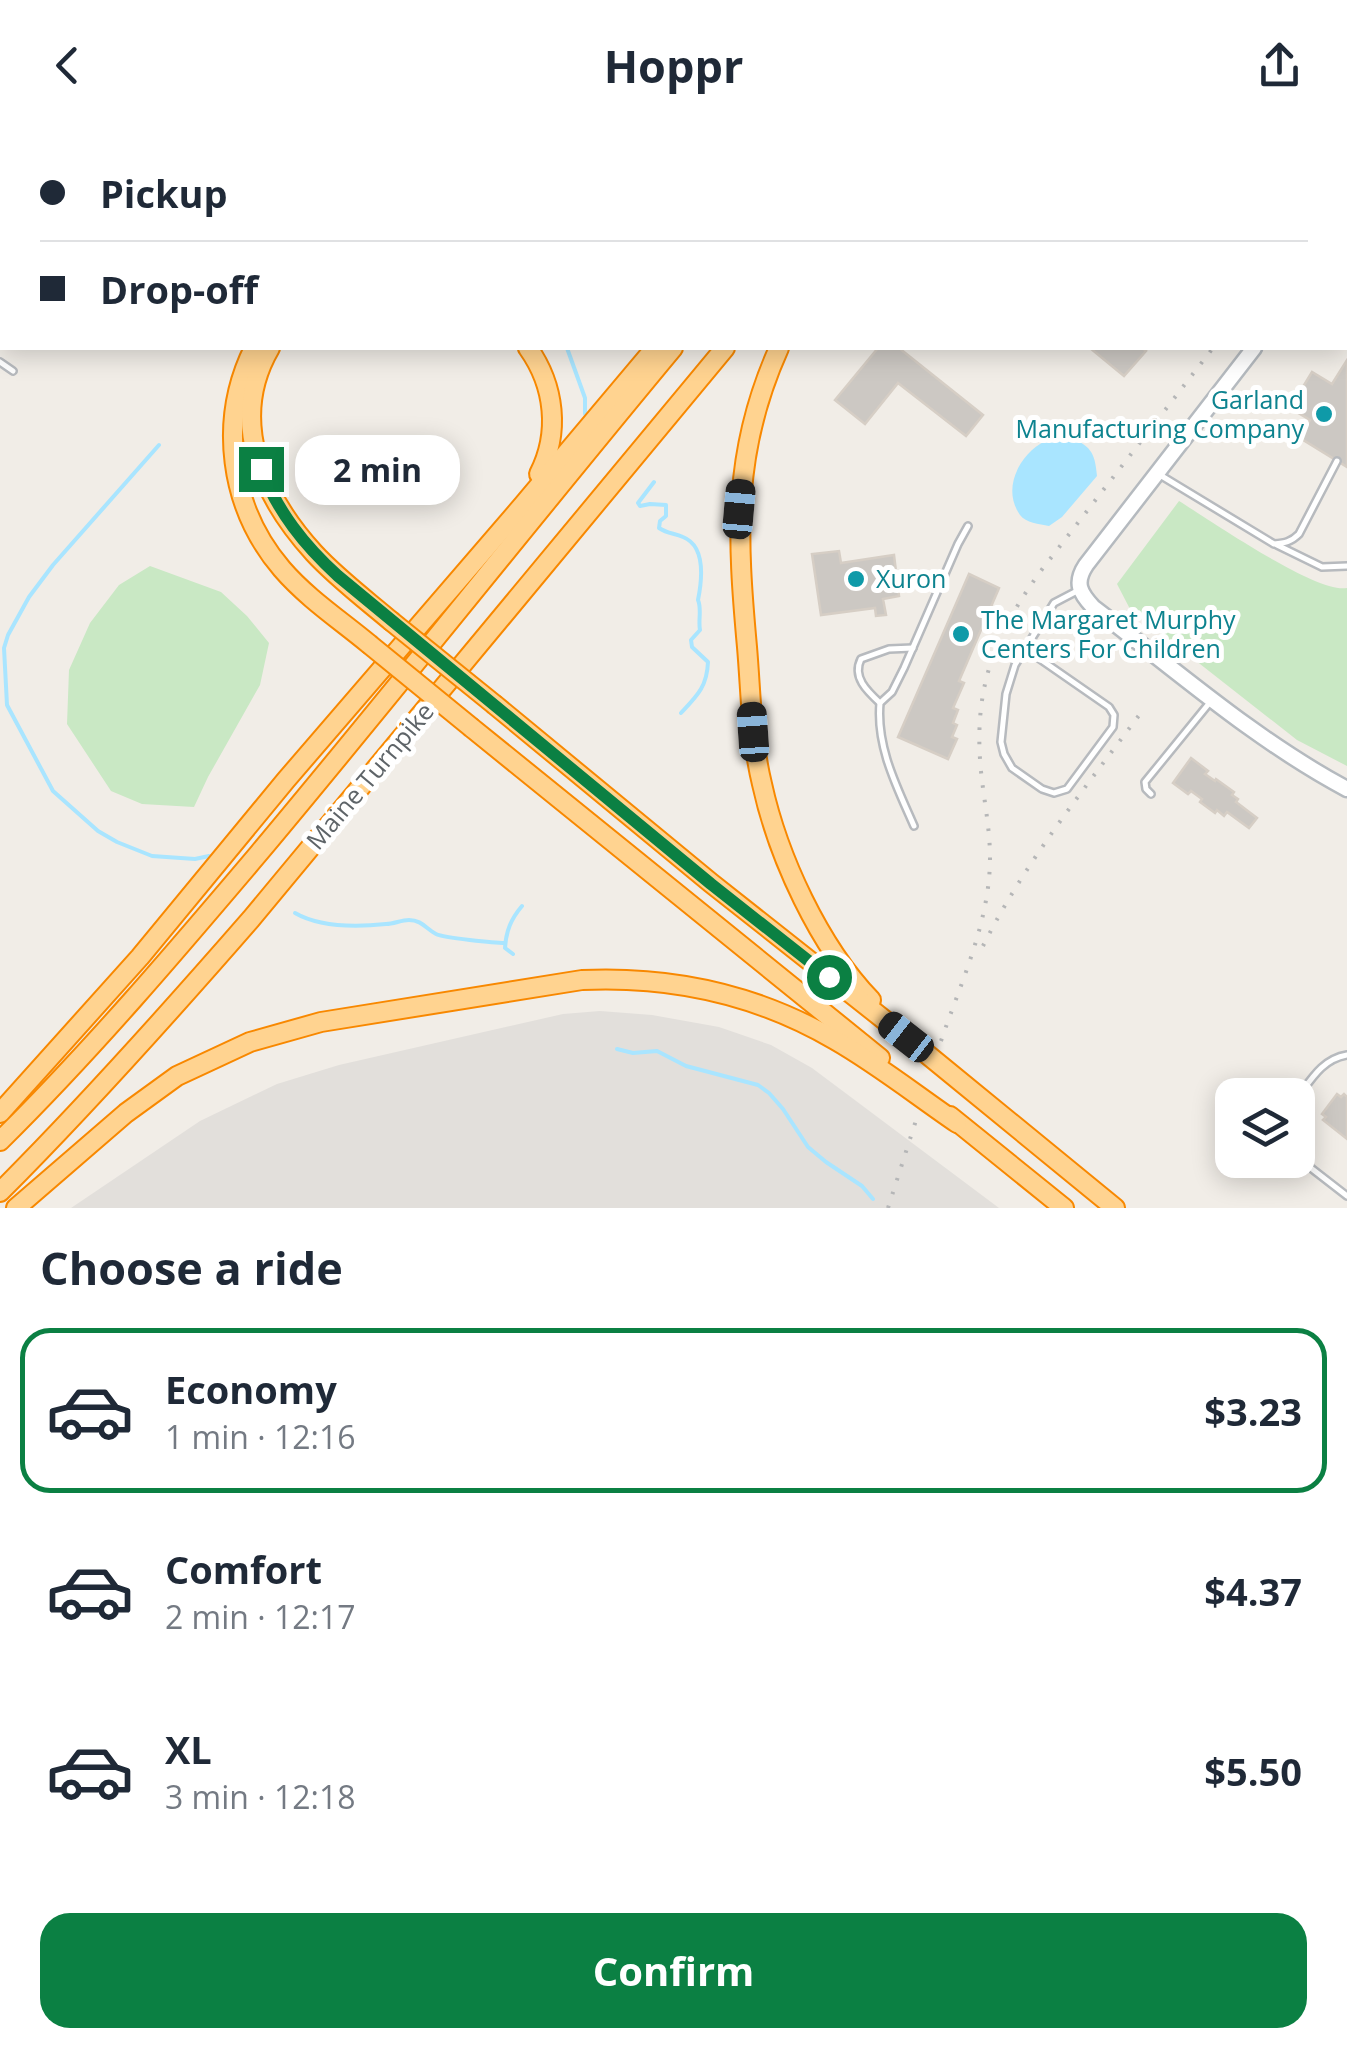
<!DOCTYPE html>
<meta charset="utf-8">
<style>
body{margin:0;font-family:"Open Sans",sans-serif;background:#f2f2f3;color:#1f2937;height:100vh;display:flex;flex-direction:column;font-size:38px;white-space:nowrap}
*{box-sizing:border-box;margin:0}
p{font-size:32px;color:#747a83}
.icon{flex:none;width:55px;height:55px;fill:none;stroke:currentColor;stroke-width:2;stroke-linecap:round;stroke-linejoin:round}
.map{position:relative;height:1078px;overflow:hidden}
.details{display:flex;flex-direction:column;background:#fff;flex:1}
.details>*{flex:none}
.hud{position:absolute;left:0px;top:0px;width:1348px;height:220px;box-shadow:0 5px 25px #0003;display:grid;align-content:center;height:220px;padding:0 40px;background:#fff}
.fabs{position:absolute;left:1215px;top:948px;display:grid;gap:20px}
.fabs a{display:grid;place-items:center;width:100px;height:100px;border-radius:20px;background:#fff;box-shadow:0 5px 25px #0003;font-size:50px}
.end{position:absolute;width:45px;height:45px;margin:-22px;border:12px solid #0b8043;background:#fff;box-shadow:0 0 0 5px #fff}
.from{border-radius:50%}
.bubble{position:absolute;height:70px;border-radius:30px;background:#fff;box-shadow:0 5px 25px #0003;font-size:32px;font-weight:700;line-height:70px;text-align:center}
.car{position:absolute;width:30px;height:60px;margin:-30px -15px;border-radius:12px;box-shadow:0 0 8px 2px #0007;background:linear-gradient(#222 24%,#8ab4d8 0 40%,#222 0 76%,#8ab4d8 0 86%,#222 0)}
.hud b{display:flex;align-items:center;gap:35px;height:95px;font-size:38px}
.hud b+b{border-top:2px solid #e0e1e3}
.hud i{width:25px;height:25px;background:#1f2937}
ul{padding:0;list-style:none}
li{display:flex;align-items:center;gap:30px;height:165px;margin:0 20px 15px;padding:0 20px;border:5px solid transparent;border-radius:30px}
li div{flex:1}
li b{display:block;font-size:38px}
li em{font-style:normal;font-weight:700}
li.selected{border-color:#0b8043}
li>.icon{width:90px;height:90px;stroke-width:1.5}
h2{padding:0 40px;font-size:45px;line-height:120px}
.action{display:flex;gap:20px;margin-top:auto;padding:20px 40px}
.action a{flex:1;height:115px;border-radius:30px;background:#0b8043;color:#fff;font-size:40px;font-weight:700;line-height:115px;text-align:center}
header{display:flex;justify-content:space-between;align-items:center;height:130px;padding:0 40px;background:#fff;font-size:45px;font-weight:700}
.map>svg:first-child{display:block}
.industrial{fill:#e2dfdb}
.green{fill:#c9e8c4}
.water{fill:#a9e5ff}
.lines{fill:none;stroke-linecap:round;stroke-linejoin:round}
.stream{stroke:#a9e5ff;stroke-width:4}
.building{fill:#ccc8c3;stroke:#d6cec5;stroke-width:2.5}
.lane-casing{stroke:#b7babe;stroke-width:10}
.street-casing{stroke:#b7babe;stroke-width:15}
.secondary-casing{stroke:#b5babf;stroke-width:19}
.highway-casing{stroke:#f88800;stroke-width:22}
.lane{stroke:#fff;stroke-width:5}
.street{stroke:#fff;stroke-width:10}
.secondary{stroke:#fff;stroke-width:14}
.highway{stroke:#ffd390;stroke-width:18}
.rail{stroke:#b5b6b7;stroke-width:4;stroke-dasharray:2.5 12;stroke-linecap:butt}
.highway-bridge-casing{stroke:#f88800;stroke-width:22;stroke-linecap:butt}
.highway-bridge{stroke:#ffd390;stroke-width:18}
.route{stroke:#0b8043;stroke-width:12}
.culture-dot{fill:#0f9aa8;stroke:#fff;stroke-width:4}
.labels{text-anchor:middle;stroke-width:10;stroke-linejoin:round;paint-order:stroke}
.culture-label{font-size:25px;fill:#0d838f;stroke:#fff;text-anchor:start}
.street-label{font-size:25px;fill:#5e6468;stroke:#fff}
</style>
<header><svg class="icon" aria-label="back" viewBox="0 0 24 24"><path d="M15 5l-7 7 7 7"/></svg>Hoppr<svg class="icon" aria-label="share" viewBox="0 0 24 24"><path d="M12 15V3M7 8l5-5 5 5M5 13v7h14v-7"/></svg></header>
<div class="map">
<svg width="1347" height="1078" viewBox="0 0 1347 1078">
<rect width="100%" height="100%" fill="#f1ede7"/>
<path class="industrial" d="M600 881 652 885 719 897 771 915 812 938 999 1078H71L200 991 277 954 339 935 563 884Z"/>
<g class="green">
<path d="M1179 371C1210 390 1316 464 1347 458V636L1297 610 1130 479 1117 454Z"/>
<path d="M150 436 221 462 247 486 269 513 260 555 208 647 194 677 142 674 111 661 67 594 69 540 90 493 119 455Z"/>
</g>
<path class="water" d="M1068 306C1090 316 1095 321 1097 346L1062 387 1049 396C1039 394 1026 393 1020 385 1001 358 1020 324 1045 311 1052 307 1060 307 1068 306Z"/>
<g class="lines">
<g class="stream">
<path d="M545 0 546 2"/>
<path d="M567 218 585 268V284"/>
<path d="M159 315 53 435 29 467 8 505 4 518 7 575 53 661 98 701 117 712 152 726 195 729 209 726"/>
<path d="M654 352 638 373 640 376 650 374 666 375V386L660 391 659 398C668 404 674 403 683 407 706 416 702 450 698 470 702 479 698 490 700 500L691 510 692 517 708 532C707 557 697 566 681 583"/>
<path d="M295 783C321 798 357 797 386 794 394 794 401 790 409 790 422 790 426 799 436 804 444 808 495 813 505 813"/>
<path d="M513 824 505 818C506 801 511 789 522 776"/>
<path d="M617 919 633 923 657 921 686 936 758 955 769 963 783 979 808 1017 826 1032 862 1056 873 1069"/>
</g>
</g>
<g class="building">
<path d="M1144 0H1254L1252 2H1147Z"/>
<path d="M878 218H899L983 285 966 306 898 253 865 294 835 270Z"/>
<path d="M1090 218H1142L1146 221 1124 246Z"/>
<path d="M1347 230V337L1300 308 1310 290 1290 278 1312 242 1332 254Z"/>
<path d="M839 421 841 433 894 425 899 466 883 469 886 485 876 486 875 478 821 485 812 424Z"/>
<path d="M969 444 999 458 959 551 964 553 953 578 958 580 953 593 957 595 952 607 957 609 948 629 898 607Z"/>
<path d="M1191 628 1208 641 1205 644 1215 651 1216 649 1234 662 1232 665 1238 669 1236 672 1257 688 1249 698 1227 682 1224 686 1217 680 1215 683 1200 672 1202 669 1191 661 1188 664 1173 653Z"/>
<path d="M1337 964 1341 967 1344 964 1347 967V1009L1323 990 1326 987 1322 984Z"/>
</g>
<g class="lines">
<g class="lane-casing">
<g id="lane">
<path d="M1345 118 1347 119"/>
<path d="M0 232 13 241"/>
<path d="M1160 345 1274 414C1285 413 1291 412 1299 404L1337 331"/>
<path d="M1277 415 1322 437 1347 436"/>
<path d="M1024 518 1109 577 1114 585 1113 597 1067 659 1054 663 1042 659 1012 638 1004 624 1001 612 1006 564 1015 535 1054 473 1077 461"/>
<path d="M880 573C867 561 852 547 861 529L889 519 913 518"/>
<path d="M1151 664 1146 659 1145 652 1211 571"/>
<path d="M914 696C897 657 876 617 880 573L892 562 904 538 958 414 968 396"/>
<path d="M1298 967C1312 948 1323 929 1347 925"/>
<path d="M1298 1028 1347 1066"/>
</g>
</g>
<g class="street-casing">
<path id="street" d="M186 0V2"/>
</g>
<g class="secondary-casing">
<g id="secondary">
<path d="M1345 100 1347 97"/>
<path d="M1254 218 1086 435C1074 453 1080 463 1093 477 1176 540 1255 610 1347 659"/>
</g>
</g>
<g class="highway-casing">
<g id="highway">
<path d="M805 2 807 0"/>
<path d="M834 2 836 0"/>
<path d="M852 2 854 0"/>
<path d="M903 2 905 0"/>
<path d="M932 2 934 0"/>
<path d="M254 218C218 290 229 377 282 439 307 468 340 490 369 514"/>
<path d="M270 218C228 290 262 366 314 423 337 448 365 469 391 491"/>
<path d="M528 218C555 256 560 303 539 344"/>
<path d="M779 218C732 322 737 407 747 517 751 563 751 609 762 654 778 727 819 816 871 870"/>
<path d="M495 575 711 753 906 907 1115 1078"/>
<path d="M472 598 880 928"/>
<path d="M0 983 140 827 286 650 523 375 655 218"/>
<path d="M950 986 1064 1078"/>
<path d="M0 1011C92 920 176 821 259 723 399 556 534 385 673 218"/>
<path d="M0 1062C88 974 170 882 251 789L725 218"/>
<path d="M16 1078 126 983 177 946 250 912 321 892 582 850C671 846 758 865 835 910 877 934 916 965 957 993"/>
</g>
</g>
<use href="#lane" class="lane"/>
<use href="#street" class="street"/>
<use href="#secondary" class="secondary"/>
<use href="#highway" class="highway"/>
<g class="rail">
<path d="M1345 47 1347 44"/>
<path d="M983 816C1025 732 1085 658 1140 584"/>
<path d="M941 911C961 852 990 791 990 728 990 694 982 662 980 629 975 551 998 499 1043 438L1213 218"/>
<path d="M888 1078 918 984"/>
</g>
<g class="highway-bridge-casing">
<g id="highway-bridge">
<path d="M391 491 495 575"/>
<path d="M369 514 472 598"/>
</g>
</g>
<use href="#highway-bridge" class="highway-bridge"/>
</g>
<g class="lines">
<path class="route" d="M261 339C278 382 304 415 338 446L711 754 829 847"/>
</g>
<g class="culture-dot">
<circle cx="1324" cy="284" r="10"/>
<circle cx="856" cy="449" r="10"/>
<circle cx="961" cy="504" r="10"/>
</g>
<g class="labels">
<g class="culture-label">
<text x="1304" y="279" text-anchor="end">Garland<tspan x="1304" dy="29">Manufacturing Company</tspan></text>
<text x="876" y="458">Xuron</text>
<text x="981" y="499">The Margaret Murphy<tspan x="981" dy="29">Centers For Children</tspan></text>
</g>
<g class="street-label">
<text transform="translate(370 646) rotate(-50)" y="9">Maine Turnpike</text>
</g>
</g>
</svg>
<div class="fabs">
<a><svg class="icon" aria-label="layers" viewBox="0 0 24 24"><path d="M12 4l9 5-9 5-9-5zM3 14l9 5 9-5"/></svg></a>
</div>
<i class="end from" style="left:829px;top:847px"></i>
<i class="end" style="left:261px;top:339px"></i>
<div class="bubble" style="left:295px;top:305px;width:165px">2 min</div>
<i class="car" style="left:739px;top:379px;rotate:5deg"></i>
<i class="car" style="left:753px;top:602px;rotate:356deg"></i>
<i class="car" style="left:906px;top:907px;rotate:308deg"></i>
<div class="hud">
<b><i class="from"></i>Pickup</b>
<b><i></i>Drop-off</b>
</div>
</div>
<section class="details">
<h2>Choose a ride</h2>
<ul>
<li class="selected"><svg class="icon" aria-label="car" viewBox="0 0 24 24"><path d="M5 17H2v-5l4-1 3-4h7l3 4 3 1v5h-3M9 17h6M6 11h13"/><circle cx="7" cy="17" r="2"/><circle cx="17" cy="17" r="2"/></svg><div><b>Economy</b><p>1 min · 12:16</p></div><em>$3.23</em></li>
<li><svg class="icon" aria-label="car" viewBox="0 0 24 24"><path d="M5 17H2v-5l4-1 3-4h7l3 4 3 1v5h-3M9 17h6M6 11h13"/><circle cx="7" cy="17" r="2"/><circle cx="17" cy="17" r="2"/></svg><div><b>Comfort</b><p>2 min · 12:17</p></div><em>$4.37</em></li>
<li><svg class="icon" aria-label="car" viewBox="0 0 24 24"><path d="M5 17H2v-5l4-1 3-4h7l3 4 3 1v5h-3M9 17h6M6 11h13"/><circle cx="7" cy="17" r="2"/><circle cx="17" cy="17" r="2"/></svg><div><b>XL</b><p>3 min · 12:18</p></div><em>$5.50</em></li>
</ul>
<div class="action"><a>Confirm</a></div>
</section>
